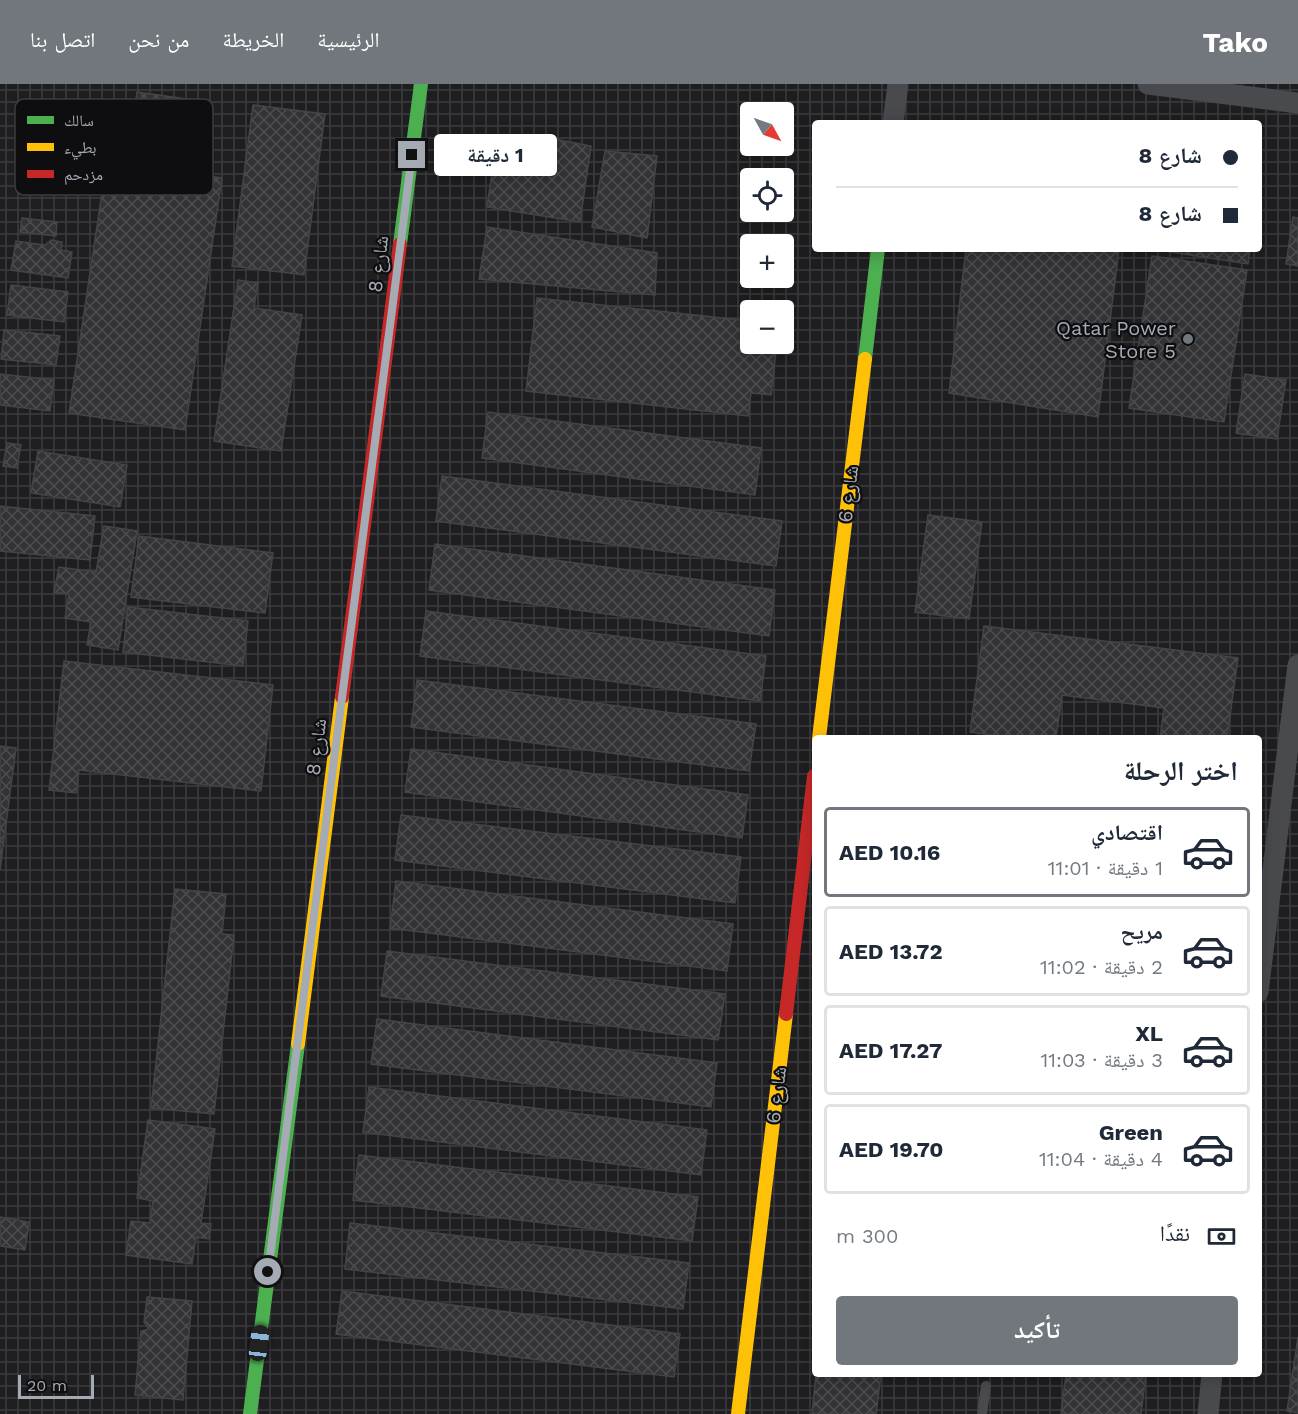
<!DOCTYPE html>
<html lang="ar">
<meta charset="utf-8">
<style>
body{margin:0;font-family:"Work Sans","Noto Naskh Arabic",sans-serif;background:#f6f6f7;color:#1f2937;direction:rtl;height:100vh;display:flex;flex-direction:column;font-size:22px;white-space:nowrap}
*{box-sizing:border-box;margin:0}
p{font-size:20px;color:#747a83}
.icon{flex:none;width:33px;height:33px;fill:none;stroke:currentColor;stroke-width:2;stroke-linecap:round;stroke-linejoin:round}
.map{position:relative;flex:1;overflow:hidden;direction:ltr}
.side{position:absolute;left:812px;top:651px;width:450px;height:642px;display:flex;flex-direction:column;background:#fff;border-radius:6px;box-shadow:0 3px 15px #0003;direction:rtl}
.side>*{flex:none}
.guide{position:absolute;left:812px;top:36px;width:450px;height:132px;border-radius:6px;box-shadow:0 3px 15px #0003;direction:rtl;display:grid;align-content:center;height:132px;padding:0 24px;background:#fff}
.needle{width:39px;rotate:130deg}
.buttons{position:absolute;left:740px;top:18px;display:grid;gap:12px}
.buttons a{display:grid;place-items:center;width:54px;height:54px;border-radius:6px;background:#fff;box-shadow:0 3px 15px #0003;font-size:30px}
.scale{position:absolute;left:18px;bottom:15px;width:76px;box-sizing:border-box;padding-left:6px;border:3px solid #a5abb5;border-top:0;font-size:16px;line-height:21px;white-space:nowrap;color:#a5abb5;-webkit-text-stroke:4px #0e0e10;paint-order:stroke}
.end{position:absolute;width:27px;height:27px;margin:-14px;border:8px solid #a5abb5;background:#111;box-shadow:0 0 0 3px #111}
.from{border-radius:50%}
.bubble{position:absolute;height:42px;border-radius:6px;background:#fff;box-shadow:0 3px 15px #0003;font-size:20px;font-weight:700;line-height:42px;text-align:center;direction:rtl}
.car{position:absolute;width:18px;height:36px;margin:-18px -9px;border-radius:8px;box-shadow:0 0 4px 2px #0007;background:linear-gradient(#222 24%,#8ab4d8 0 40%,#222 0 76%,#8ab4d8 0 86%,#222 0)}
.guide b{display:flex;align-items:center;gap:21px;height:57px;font-size:22px}
.guide b+b{border-top:2px solid #e0e1e3}
.guide i{width:15px;height:15px;background:#1f2937}
ul{padding:0;list-style:none}
li{display:flex;align-items:center;gap:18px;height:90px;margin:0 12px 9px;padding:0 12px;border:3px solid #e0e1e3;border-radius:6px}
li div{flex:1}
li b{display:block;font-size:22px}
li em{font-style:normal;font-weight:700}
li.current{border-color:#72767d}
li>.icon{width:54px;height:54px;stroke-width:1.5}
h2{padding:0 24px;font-size:27px;line-height:72px}
.pay{display:flex;align-items:center;gap:15px;height:66px;padding:0 24px;font-size:22px}
.pay p{margin-inline-start:auto}
.action{display:flex;gap:12px;margin-top:auto;padding:12px 24px}
.action a{flex:1;height:69px;border-radius:6px;background:#72767d;color:#fff;font-size:24px;font-weight:700;line-height:69px;text-align:center}
header{display:flex;align-items:center;gap:36px;box-sizing:border-box;height:84px;padding:0 30px;background:#72767d;color:#fff}
header strong{font-size:28px}
nav{display:flex;gap:33px;margin-inline-start:auto;font-size:21px}
.map>svg:first-child{display:block}
.industrial{fill:url(#industrial-grid);fill-rule:evenodd}
.building{fill:url(#building-cross-hatch);stroke:#434448;stroke-width:1.5}
.lines{fill:none;stroke-linecap:round;stroke-linejoin:round}
.lane{stroke:#484a4d;stroke-width:10}
.street{stroke:#484a4d;stroke-width:21}
.fast{stroke:#4caf50;stroke-width:14}
.slow{stroke:#ffc107;stroke-width:14}
.jam{stroke:#c62828;stroke-width:14}
.route{stroke:#a5abb5;stroke-width:8}
.poi-dot{fill:#72767d;stroke:#0e0e10;stroke-width:2}
.labels{text-anchor:middle;stroke-width:4.5;stroke-linejoin:round;paint-order:stroke}
.street-label{font-size:20px;fill:#a5abb5;stroke:#0e0e10}
.poi-label{font-size:20px;fill:#a5abb5;stroke:#0e0e10;text-anchor:end}
.key{fill:#0e0e10;stroke:#3b3d42;stroke-width:1.5}
.key-label{font-size:16px;fill:#a5abb5}
</style>
<header>
<strong>Tako</strong>
<nav><a>الرئيسية</a><a>الخريطة</a><a>من نحن</a><a>اتصل بنا</a></nav>
</header>
<div class="map">
<svg width="1298" height="1330" viewBox="0 0 1298 1330">
<defs>
<pattern id="industrial-grid" width="8" height="8" patternUnits="userSpaceOnUse" patternTransform="scale(1.5)"><rect width="8" height="8" fill="#1e1e20"/><path d="M0 4h8M4 0v8" fill="none" stroke="#3c3c3e"/></pattern>
<pattern id="building-cross-hatch" width="8" height="8" patternUnits="userSpaceOnUse" patternTransform="scale(1.5)"><rect width="8" height="8" fill="#333335"/><path d="M0 0l8 8M0 8l8-8" fill="none" stroke="#4e4e50"/></pattern>
</defs>
<rect width="100%" height="100%" fill="#141414"/>
<path class="industrial" d="M0 0H1298V1330H0ZM750 28H783V62H750ZM814 39H1258V165H814ZM750 94H783V128H750ZM750 160H783V194H750ZM750 226H783V260H750ZM814 654H1258V1290H814Z"/>
<g class="building">
<path d="M137 8 200 17 189 89 222 94 185 346 69 329 106 82 126 85Z"/>
<path d="M253 21 325 30 304 191 232 182Z"/>
<path d="M539 52 591 62 580 138 487 123 493 82 533 87Z"/>
<path d="M605 67 657 72 647 154 592 143Z"/>
<path d="M1293 133 1298 134V182L1286 180Z"/>
<path d="M22 134 57 138 56 152 20 148Z"/>
<path d="M487 143 657 169 655 211 479 195Z"/>
<path d="M51 156 62 158 61 166 72 168 68 194 11 186 16 157 45 161Z"/>
<path d="M966 165H1119L1098 333 949 309Z"/>
<path d="M1151 165H1250L1248 180Z"/>
<path d="M1152 172 1247 186 1224 338 1129 324Z"/>
<path d="M238 196 258 199 254 224 302 231 281 367 214 357Z"/>
<path d="M11 201 68 208 64 238 7 231Z"/>
<path d="M537 214 750 237V260H757L756 266 776 268 771 311 751 309 748 332 526 307Z"/>
<path d="M4 246 60 252 56 281 1 275Z"/>
<path d="M0 290 54 296 50 327 0 321Z"/>
<path d="M1245 290 1286 296 1277 355 1236 349Z"/>
<path d="M488 328 761 364 755 411 482 374Z"/>
<path d="M7 359 21 361 17 384 3 382Z"/>
<path d="M38 367 127 381 120 423 31 409Z"/>
<path d="M442 392 782 437 776 482 436 437Z"/>
<path d="M0 422 95 432 90 476 0 467Z"/>
<path d="M928 431 982 438 969 535 915 528Z"/>
<path d="M104 442 137 447 118 566 87 561 91 538 65 534 69 510 54 508 59 483 96 488Z"/>
<path d="M139 452 273 469 265 529 131 513Z"/>
<path d="M435 460 775 506 769 552 429 506Z"/>
<path d="M128 523 248 537 243 582 123 568Z"/>
<path d="M426 527 766 572 760 617 420 572Z"/>
<path d="M984 542 1238 574 1227 654H1160L1164 624 1062 611 1056 654H1015L970 648Z"/>
<path d="M64 577 273 601 261 707 79 686 76 709 49 706Z"/>
<path d="M417 596 756 640 749 687 411 643Z"/>
<path d="M0 662 16 664 0 786Z"/>
<path d="M411 665 748 711 742 754 405 708Z"/>
<path d="M401 731 741 773 735 819 395 776Z"/>
<path d="M396 797 733 840 727 887 390 844Z"/>
<path d="M175 805 226 810 222 850 234 851 214 1030 151 1024Z"/>
<path d="M387 867 725 910 718 956 381 912Z"/>
<path d="M377 935 717 979 711 1023 371 980Z"/>
<path d="M369 1003 707 1046 701 1091 363 1048Z"/>
<path d="M148 1036 215 1045 201 1139 211 1140 209 1155 196 1153 192 1180 126 1171 131 1137 150 1139 153 1117 137 1114Z"/>
<path d="M359 1071 698 1113 692 1157 353 1116Z"/>
<path d="M0 1133 29 1138 25 1166 0 1162Z"/>
<path d="M350 1139 689 1179 683 1225 345 1185Z"/>
<path d="M342 1207 680 1250 674 1293 336 1250Z"/>
<path d="M147 1213 192 1217 183 1316 135 1311 141 1247 149 1245 144 1238Z"/>
<path d="M1298 1253V1329L1287 1327Z"/>
<path d="M816 1290H881L876 1330H812Z"/>
<path d="M1066 1290H1146L1141 1330H1061Z"/>
</g>
<g class="lines">
<path class="lane" d="M982 1330 986 1302"/>
<g class="street">
<path d="M1148 0 1298 19"/>
<path d="M893 39 898 0"/>
<path d="M1258 908 1298 581"/>
<path d="M1208 1330 1212 1290"/>
</g>
<g class="fast">
<path d="M400 160 421 0"/>
<path d="M865 275 878 165"/>
<path d="M250 1330 298 960"/>
</g>
<g class="slow">
<path d="M819 654 865 275"/>
<path d="M298 960 342 613"/>
<path d="M738 1330 786 930"/>
</g>
<g class="jam">
<path d="M342 613 400 160"/>
<path d="M786 930 814 692"/>
</g>
</g>
<g class="lines">
<path class="route" d="M268 1188 412 71"/>
</g>
<circle class="poi-dot" cx="1188" cy="255" r="6"/>
<g class="labels">
<g class="street-label">
<text transform="translate(378 180) rotate(-83)" y="7">شارع 8</text>
<text transform="translate(848 410) rotate(-83)" y="7">شارع 6</text>
<text transform="translate(316 663) rotate(-83)" y="7">شارع 8</text>
<text transform="translate(776 1011) rotate(-83)" y="7">شارع 6</text>
</g>
<g class="poi-label">
<text x="1176" y="251">Qatar Power<tspan x="1176" dy="23">Store 5</tspan></text>
</g>
</g>
<rect x="15" y="15" width="198" height="96" rx="9" class="key"/>
<rect x="27" y="32" width="27" height="8" fill="#4caf50"/>
<rect x="27" y="59" width="27" height="8" fill="#ffc107"/>
<rect x="27" y="86" width="27" height="8" fill="#c62828"/>
<g class="key-label">
<text x="64" y="42">سالك</text>
<text x="64" y="69">بطيء</text>
<text x="64" y="96">مزدحم</text>
</g>
</svg>
<div class="buttons">
<a><svg class="needle" viewBox="-14 -14 28 28"><path d="M0-13l5 13h-10z" fill="#e53935"/><path d="M0 13l5-13h-10z" fill="#747a83"/></svg></a>
<a><svg class="icon" aria-label="locate" viewBox="0 0 24 24"><circle cx="12" cy="12" r="6"/><path d="M12 2v4M12 18v4M2 12h4M18 12h4"/></svg></a>
<a>+</a>
<a>−</a>
</div>
<div class="scale">20 m</div>
<i class="end from" style="left:268px;top:1188px"></i>
<i class="end" style="left:412px;top:71px"></i>
<div class="bubble" style="left:434px;top:50px;width:123px">1 دقيقة</div>
<i class="car" style="left:259px;top:1259px;rotate:7deg"></i>
<div class="guide">
<b><i class="from"></i>شارع 8</b>
<b><i></i>شارع 8</b>
</div>
<section class="side">
<h2>اختر الرحلة</h2>
<ul>
<li class="current"><svg class="icon" aria-label="car" viewBox="0 0 24 24"><path d="M5 17H2v-5l4-1 3-4h7l3 4 3 1v5h-3M9 17h6M6 11h13"/><circle cx="7" cy="17" r="2"/><circle cx="17" cy="17" r="2"/></svg><div><b>اقتصادي</b><p>1 دقيقة · 11:01</p></div><em>AED 10.16</em></li>
<li><svg class="icon" aria-label="car" viewBox="0 0 24 24"><path d="M5 17H2v-5l4-1 3-4h7l3 4 3 1v5h-3M9 17h6M6 11h13"/><circle cx="7" cy="17" r="2"/><circle cx="17" cy="17" r="2"/></svg><div><b>مريح</b><p>2 دقيقة · 11:02</p></div><em>AED 13.72</em></li>
<li><svg class="icon" aria-label="car" viewBox="0 0 24 24"><path d="M5 17H2v-5l4-1 3-4h7l3 4 3 1v5h-3M9 17h6M6 11h13"/><circle cx="7" cy="17" r="2"/><circle cx="17" cy="17" r="2"/></svg><div><b>XL</b><p>3 دقيقة · 11:03</p></div><em>AED 17.27</em></li>
<li><svg class="icon" aria-label="car" viewBox="0 0 24 24"><path d="M5 17H2v-5l4-1 3-4h7l3 4 3 1v5h-3M9 17h6M6 11h13"/><circle cx="7" cy="17" r="2"/><circle cx="17" cy="17" r="2"/></svg><div><b>Green</b><p>4 دقيقة · 11:04</p></div><em>AED 19.70</em></li>
</ul>
<div class="pay"><svg class="icon" aria-label="cash" viewBox="0 0 24 24"><path d="M3 7h18v10H3z"/><circle cx="12" cy="12" r="2"/></svg>نقدًا<p>300 m</p></div>
<div class="action"><a>تأكيد</a></div>
</section>
</div>
